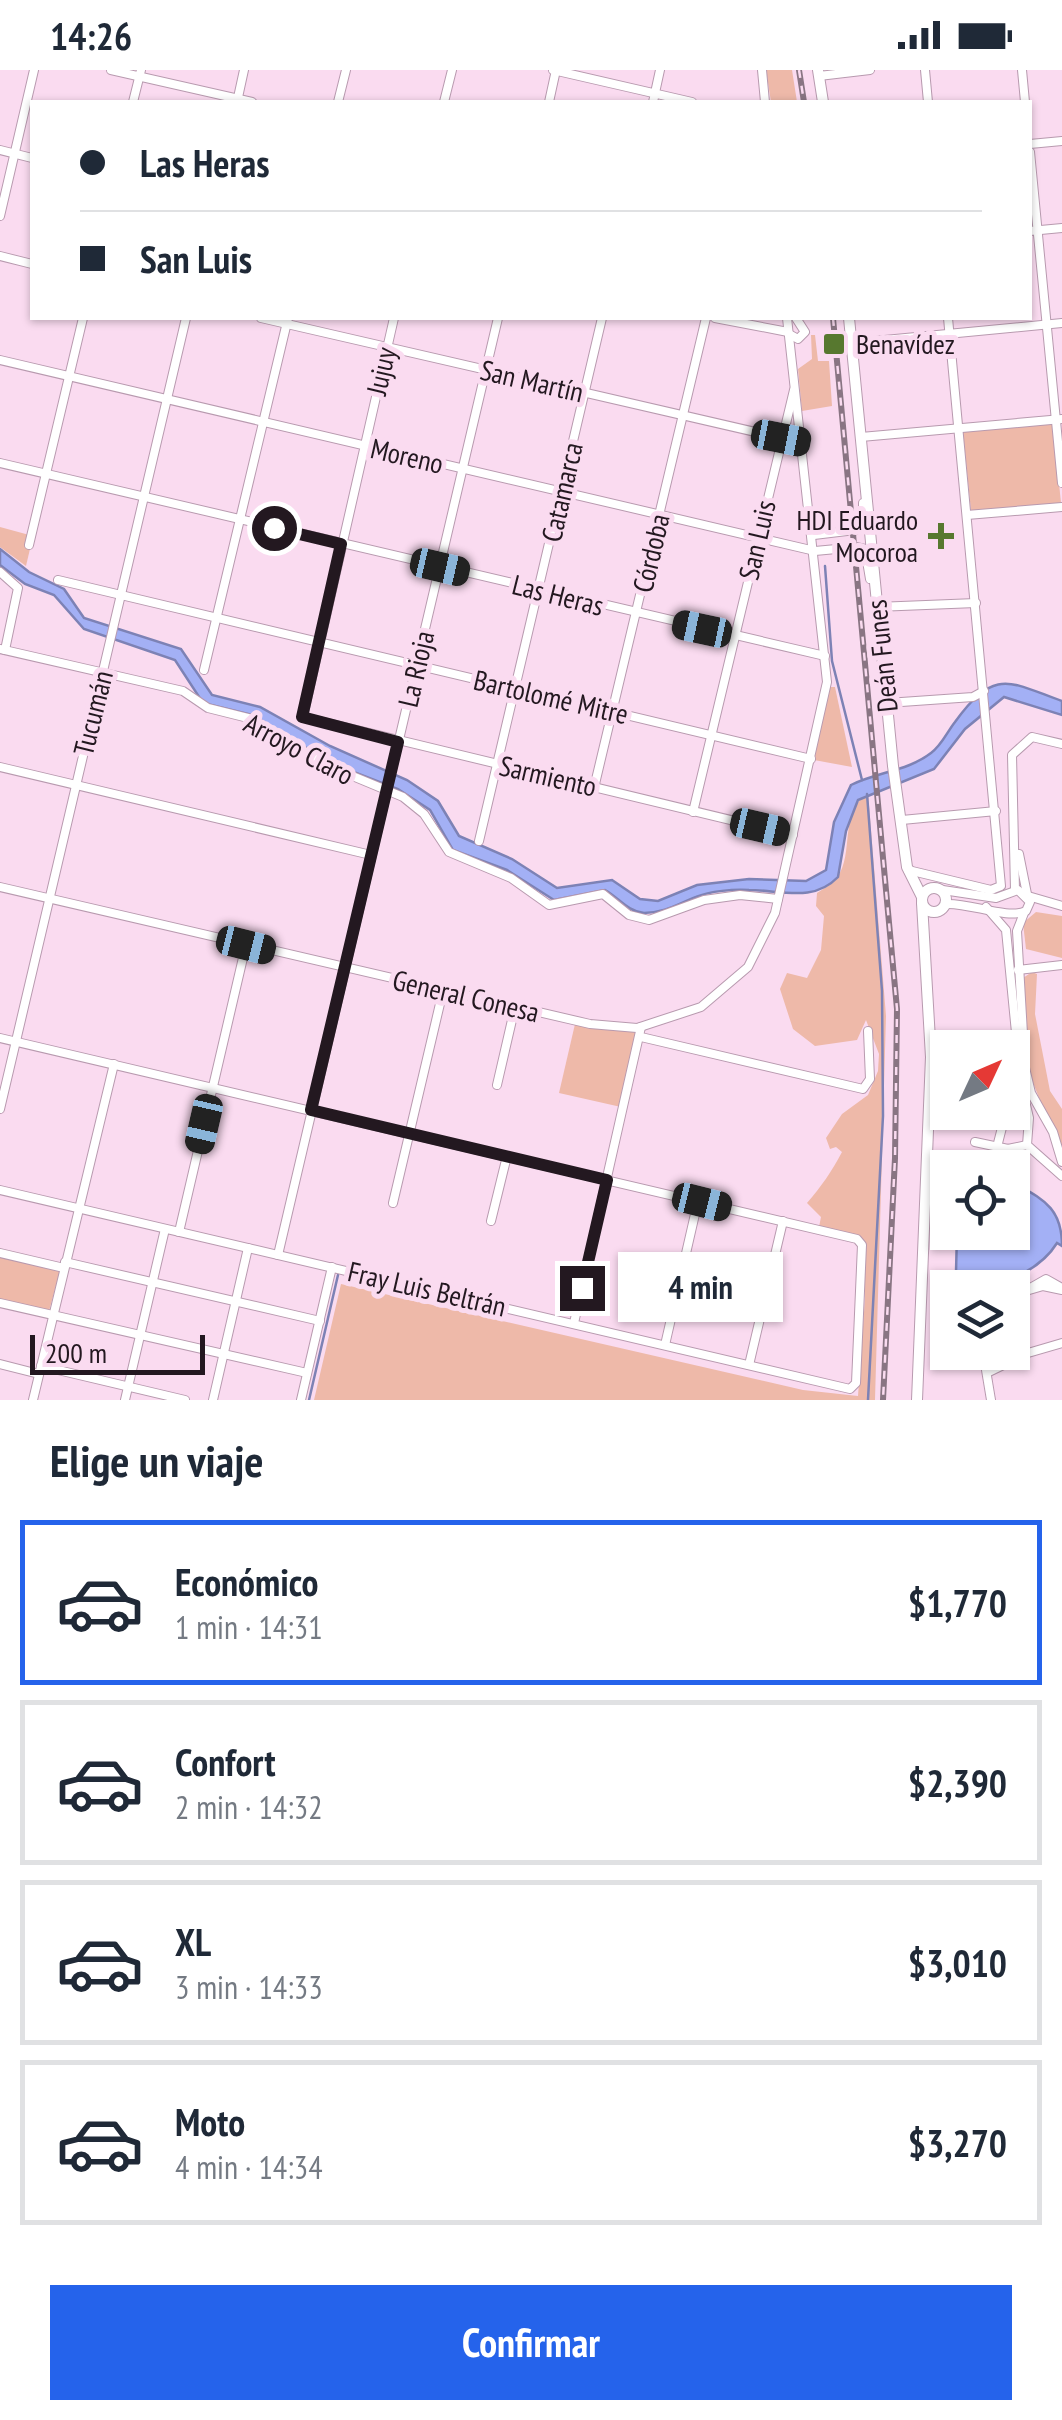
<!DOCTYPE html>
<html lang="es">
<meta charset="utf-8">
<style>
body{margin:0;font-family:"PT Sans Narrow",sans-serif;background:#f6f6f7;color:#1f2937;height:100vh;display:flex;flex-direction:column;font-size:38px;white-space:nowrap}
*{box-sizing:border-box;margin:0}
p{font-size:32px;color:#747a83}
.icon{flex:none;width:55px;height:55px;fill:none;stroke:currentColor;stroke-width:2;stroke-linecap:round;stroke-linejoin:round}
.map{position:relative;height:1330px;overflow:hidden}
.side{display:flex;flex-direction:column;background:#fff;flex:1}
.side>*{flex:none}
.guide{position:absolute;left:30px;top:30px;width:1002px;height:220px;border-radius:0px;box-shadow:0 2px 8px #0004;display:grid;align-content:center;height:220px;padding:0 50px;background:#fff}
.needle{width:65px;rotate:46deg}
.fabs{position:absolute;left:930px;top:960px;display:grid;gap:20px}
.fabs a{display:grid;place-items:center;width:100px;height:100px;border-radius:0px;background:#fff;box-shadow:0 2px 8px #0004;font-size:50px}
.scale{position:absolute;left:30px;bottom:25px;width:175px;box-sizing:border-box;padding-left:10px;border:5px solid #231820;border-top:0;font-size:28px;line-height:35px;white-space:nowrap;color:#231820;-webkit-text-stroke:8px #fadbf0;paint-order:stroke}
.end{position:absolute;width:45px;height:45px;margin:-22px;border:12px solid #231820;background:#fff;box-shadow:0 0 0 5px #fff}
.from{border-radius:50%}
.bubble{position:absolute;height:70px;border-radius:0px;background:#fff;box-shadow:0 2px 8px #0004;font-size:32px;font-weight:800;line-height:70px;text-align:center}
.car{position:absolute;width:30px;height:60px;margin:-30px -15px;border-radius:12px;box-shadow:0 0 8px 2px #0007;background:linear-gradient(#222 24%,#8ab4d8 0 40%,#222 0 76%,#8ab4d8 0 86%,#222 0)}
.guide b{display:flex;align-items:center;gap:35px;height:95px;font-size:38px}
.guide b+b{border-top:2px solid #e0e1e3}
.guide i{width:25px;height:25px;background:#1f2937}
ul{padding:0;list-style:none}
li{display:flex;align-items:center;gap:30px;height:165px;margin:0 20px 15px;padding:0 30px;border:5px solid #e0e1e3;border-radius:0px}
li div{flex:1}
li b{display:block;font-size:38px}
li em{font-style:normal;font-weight:800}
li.on{border-color:#2563eb}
li>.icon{width:90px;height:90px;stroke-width:1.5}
h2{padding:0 50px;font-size:45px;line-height:120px}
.cta{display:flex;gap:20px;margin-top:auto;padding:20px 50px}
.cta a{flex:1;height:115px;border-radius:0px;background:#2563eb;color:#fff;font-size:40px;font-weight:800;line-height:115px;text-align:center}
.status{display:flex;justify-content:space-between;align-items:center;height:70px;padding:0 50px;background:#fff;direction:ltr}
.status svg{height:28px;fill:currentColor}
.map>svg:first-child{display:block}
.green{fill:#eeb9a9}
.water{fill:#a3b0f5;stroke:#7d82b5;stroke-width:2.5}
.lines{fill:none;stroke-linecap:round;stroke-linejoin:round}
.stream{stroke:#7d82b5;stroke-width:2.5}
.minor-casing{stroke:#b89aaf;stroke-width:10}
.major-casing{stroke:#b89aaf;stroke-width:12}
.minor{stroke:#fff;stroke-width:8}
.major{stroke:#fff;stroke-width:10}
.rail-casing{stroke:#897583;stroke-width:6}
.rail{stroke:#fadbf0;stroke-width:2.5;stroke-dasharray:8;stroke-linecap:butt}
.route{stroke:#231820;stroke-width:12}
.poi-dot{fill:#57782f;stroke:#fadbf0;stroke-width:4}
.labels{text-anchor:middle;stroke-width:10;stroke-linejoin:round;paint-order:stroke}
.poi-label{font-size:28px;fill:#231820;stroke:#fadbf0;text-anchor:start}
.street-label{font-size:28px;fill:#231820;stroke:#fadbf0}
</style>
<div class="status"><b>14:26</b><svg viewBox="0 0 49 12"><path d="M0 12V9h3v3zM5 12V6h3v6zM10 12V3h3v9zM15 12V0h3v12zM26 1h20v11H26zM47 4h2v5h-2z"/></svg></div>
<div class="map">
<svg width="1062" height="1330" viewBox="0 0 1062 1330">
<rect width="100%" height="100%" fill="#fadbf0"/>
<g class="green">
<path d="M766 0H792L797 32H771Z"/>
<path d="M811 265H815L818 291H829L832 336 802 341 798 299 812 289Z"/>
<path d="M1053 354 1061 433 971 441 963 362Z"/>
<path d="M0 457 33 466 26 496 0 477Z"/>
<path d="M830 617H835L852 697 814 690Z"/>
<path d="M868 723 886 946 875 1330H314L341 1214 803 1320 858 1326 865 1228 863 1169 819 1157 821 1147 807 1133C821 1117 832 1101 842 1082L836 1077 830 1079 826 1068 842 1044 868 1025 878 1001 879 984 866 950 857 970 815 976 793 959 780 919 787 903 807 908 821 880 824 846 816 836 817 823C823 819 833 814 837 808 855 782 838 744 868 723Z"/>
<path d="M1036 842 1062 846V888L1026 879 1023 853Z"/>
<path d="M1032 902 1037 904 1035 944 1050 1021 1062 1039V1084L1029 1003 1023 908Z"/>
<path d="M575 954 637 962 621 1037 559 1023Z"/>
<path d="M0 1185 60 1201 49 1241 0 1231Z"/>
</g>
<g class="water">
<path d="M0 479 29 502 64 519 84 548 181 579 212 625 260 637 330 676 407 710 438 731 459 766 512 789 557 818 612 810 640 829 658 831 697 815 749 809 806 811 826 800 834 752 851 715C877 702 908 701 931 683 942 675 947 662 955 652 995 597 1009 612 1062 631V645L1004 627 965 659 934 699 858 730 846 761 838 807C813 833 781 820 749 820 734 819 710 821 696 827 678 834 665 843 644 843 628 842 618 827 605 820L554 830 507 800 453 780 430 740 398 719 333 694 252 645 203 633 175 590 84 559 54 525 25 514 0 495Z"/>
<path d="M1013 1112C1044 1130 1062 1138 1062 1176L1057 1173C1041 1199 1002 1218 973 1216L956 1202 957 1163 1012 1162Z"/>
</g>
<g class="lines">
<g class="stream">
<path d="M825 496 832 591 862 710"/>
<path d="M867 724 882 921 883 1046 868 1330"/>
<path d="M309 1330 338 1205"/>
</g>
<g class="minor-casing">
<g id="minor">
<path d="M111 0 252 32"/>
<path d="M553 0 692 32"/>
<path d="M762 0 765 32"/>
<path d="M925 0 928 32"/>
<path d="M1022 0 1025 32"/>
<path d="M819 6 870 0"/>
<path d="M133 32 141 0"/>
<path d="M237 32 244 0"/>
<path d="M338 32 346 0"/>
<path d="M444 32 452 0"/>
<path d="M549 32 556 0"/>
<path d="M653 32 660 0"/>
<path d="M1030 74 1062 71"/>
<path d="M0 80 32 88"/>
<path d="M1030 82 1062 413"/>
<path d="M0 146 34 0"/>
<path d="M1030 161 1062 158"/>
<path d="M0 186 32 194"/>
<path d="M261 248 803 373"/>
<path d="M394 248 303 647 793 765"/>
<path d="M715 248 788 262"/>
<path d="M789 264 798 269 805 262 796 248"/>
<path d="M853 273 1062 253"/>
<path d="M0 290 815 481 847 478"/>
<path d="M861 367 1062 349"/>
<path d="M0 393 825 586"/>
<path d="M967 445 1062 437"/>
<path d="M854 461 863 456V433"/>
<path d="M814 465 847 461"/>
<path d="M29 475 83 248"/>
<path d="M856 477 865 479 870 509"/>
<path d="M0 502 18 518 5 580"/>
<path d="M58 510 811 689"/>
<path d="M876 537 976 533"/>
<path d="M0 579 183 621 208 638 252 649 326 695 403 727 424 744 449 782 511 808 549 835 603 824 629 845 649 850 704 830 740 825 778 829"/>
<path d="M204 600 288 248"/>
<path d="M887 633 973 627 984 621"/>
<path d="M0 697 371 785"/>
<path d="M594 718 706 248"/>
<path d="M693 742 794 320"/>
<path d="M902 750 996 741"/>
<path d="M479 771 602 248"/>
<path d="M1019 784 1027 824"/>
<path d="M908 800 991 820 1001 816 948 248"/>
<path d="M0 817 590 954 637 958 701 937 748 897 775 843 827 612 787 248"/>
<path d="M936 819 996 828 1018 820 1030 832 1026 841C1007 850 969 832 945 834"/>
<path d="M1015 820 1012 685 1032 667 1062 674"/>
<path d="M1028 826 1062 836"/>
<path d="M986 837 1006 860 1021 1014 1029 1048 1027 1075 1062 1106"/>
<path d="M1024 843 1017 861 1025 998 1031 1023 1053 1062 1062 1092"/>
<path d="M1018 900 1062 895"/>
<path d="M641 967 863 1019 870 1009 868 961"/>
<path d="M0 968 857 1169 862 1175 856 1313 850 1319 0 1120"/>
<path d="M497 1015 515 937"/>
<path d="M0 1039 186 248"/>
<path d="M975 1072 1008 1079 1027 1075"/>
<path d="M997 1077 1006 1042"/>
<path d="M393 1133 443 921"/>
<path d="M491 1151 507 1086"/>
<path d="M179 1162 246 875"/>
<path d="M0 1183 64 1198"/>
<path d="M278 1185 498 248"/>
<path d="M65 1192 320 1251"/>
<path d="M1032 1217 1046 1209 1062 1218"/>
<path d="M1012 1225 1043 1216 1062 1220"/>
<path d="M0 1233 307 1303"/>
<path d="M574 1253 641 957"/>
<path d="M665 1275 698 1131"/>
<path d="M983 1282 991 1330"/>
<path d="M0 1294 39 1304"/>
<path d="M749 1295 783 1151"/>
<path d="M41 1296 185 1330"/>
<path d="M989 1302 1028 1283 1062 1273"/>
<path d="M33 1330 114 994"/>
<path d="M125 1330 165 1159"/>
<path d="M213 1330 248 1178"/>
<path d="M301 1330 332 1197"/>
</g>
</g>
<g class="major-casing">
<g id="major">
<path d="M818 0 823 32"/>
<path d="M849 248 893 696 907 797 922 827"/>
<circle cx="934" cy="830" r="12"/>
<path d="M917 1330 931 987 922 833"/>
</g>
</g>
<use href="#minor" class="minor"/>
<use href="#major" class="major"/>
<g class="rail-casing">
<g id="rail">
<path d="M799 0 804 32"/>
<path d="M833 248 897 939 895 1088 883 1330"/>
</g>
</g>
<use href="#rail" class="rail"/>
</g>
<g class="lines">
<path class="route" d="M274 458 341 474 302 647 398 672 311 1040 607 1110 582 1218"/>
</g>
<g class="poi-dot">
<rect x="822" y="262" width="24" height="24" rx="5"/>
<path d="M936 451h10v10h10v10h-10v10h-10v-10h-10v-10h10z"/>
</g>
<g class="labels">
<g class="poi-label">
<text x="856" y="284">Benavídez</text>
<text x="918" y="460" text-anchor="end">HDI Eduardo<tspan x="918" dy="32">Mocoroa</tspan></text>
</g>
<g class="street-label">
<text transform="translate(381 301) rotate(-77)" y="10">Jujuy</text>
<text transform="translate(532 311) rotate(13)" y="10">San Martín</text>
<text transform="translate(407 386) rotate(13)" y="10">Moreno</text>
<text transform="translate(562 422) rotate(-77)" y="10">Catamarca</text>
<text transform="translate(757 470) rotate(-77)" y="10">San Luis</text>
<text transform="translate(651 483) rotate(-77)" y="10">Córdoba</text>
<text transform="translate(558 525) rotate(14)" y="10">Las Heras</text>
<text transform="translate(882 586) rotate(-96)" y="10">Deán Funes</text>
<text transform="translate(416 599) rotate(-77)" y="10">La Rioja</text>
<text transform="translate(551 627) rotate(13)" y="10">Bartolomé Mitre</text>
<text transform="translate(93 643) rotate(-76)" y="10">Tucumán</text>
<text transform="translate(299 679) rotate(28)" y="10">Arroyo Claro</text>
<text transform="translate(548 706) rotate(13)" y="10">Sarmiento</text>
<text transform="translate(466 926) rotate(13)" y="10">General Conesa</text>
<text transform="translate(427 1219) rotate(13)" y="10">Fray Luis Beltrán</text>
</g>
</g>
</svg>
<div class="fabs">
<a><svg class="needle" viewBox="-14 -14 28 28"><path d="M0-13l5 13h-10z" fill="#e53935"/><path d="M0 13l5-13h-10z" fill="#747a83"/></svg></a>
<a><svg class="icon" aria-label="locate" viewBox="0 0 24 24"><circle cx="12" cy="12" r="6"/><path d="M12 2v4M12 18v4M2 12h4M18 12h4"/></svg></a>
<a><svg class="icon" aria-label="layers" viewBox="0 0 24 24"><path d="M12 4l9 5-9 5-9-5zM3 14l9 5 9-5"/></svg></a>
</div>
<div class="scale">200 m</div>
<i class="end from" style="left:274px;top:458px"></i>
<i class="end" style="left:582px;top:1218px"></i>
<div class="bubble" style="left:618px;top:1182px;width:165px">4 min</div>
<i class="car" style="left:781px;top:368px;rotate:101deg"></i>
<i class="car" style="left:440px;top:497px;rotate:103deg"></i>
<i class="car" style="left:702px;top:559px;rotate:282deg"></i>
<i class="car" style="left:760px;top:757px;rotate:103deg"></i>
<i class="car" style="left:246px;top:875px;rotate:104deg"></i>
<i class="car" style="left:204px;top:1054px;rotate:193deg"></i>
<i class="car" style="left:702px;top:1132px;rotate:104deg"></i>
<div class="guide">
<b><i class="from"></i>Las Heras</b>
<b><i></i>San Luis</b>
</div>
</div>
<section class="side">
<h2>Elige un viaje</h2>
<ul>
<li class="on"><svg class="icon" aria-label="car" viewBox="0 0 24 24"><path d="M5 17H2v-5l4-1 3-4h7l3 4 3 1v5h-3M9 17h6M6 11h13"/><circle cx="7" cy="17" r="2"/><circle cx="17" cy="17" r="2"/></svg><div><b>Económico</b><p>1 min · 14:31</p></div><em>$1,770</em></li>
<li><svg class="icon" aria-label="car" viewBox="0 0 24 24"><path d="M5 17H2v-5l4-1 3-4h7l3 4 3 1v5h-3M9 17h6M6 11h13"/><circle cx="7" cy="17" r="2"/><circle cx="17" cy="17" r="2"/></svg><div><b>Confort</b><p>2 min · 14:32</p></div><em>$2,390</em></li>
<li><svg class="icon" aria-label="car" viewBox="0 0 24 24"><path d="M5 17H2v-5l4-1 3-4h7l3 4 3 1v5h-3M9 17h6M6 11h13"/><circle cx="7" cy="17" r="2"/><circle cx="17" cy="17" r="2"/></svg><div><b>XL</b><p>3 min · 14:33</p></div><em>$3,010</em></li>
<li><svg class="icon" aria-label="car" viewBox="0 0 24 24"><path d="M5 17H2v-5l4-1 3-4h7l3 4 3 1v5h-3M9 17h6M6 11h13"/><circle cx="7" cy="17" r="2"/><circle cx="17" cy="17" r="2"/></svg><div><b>Moto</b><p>4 min · 14:34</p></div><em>$3,270</em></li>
</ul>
<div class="cta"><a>Confirmar</a></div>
</section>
